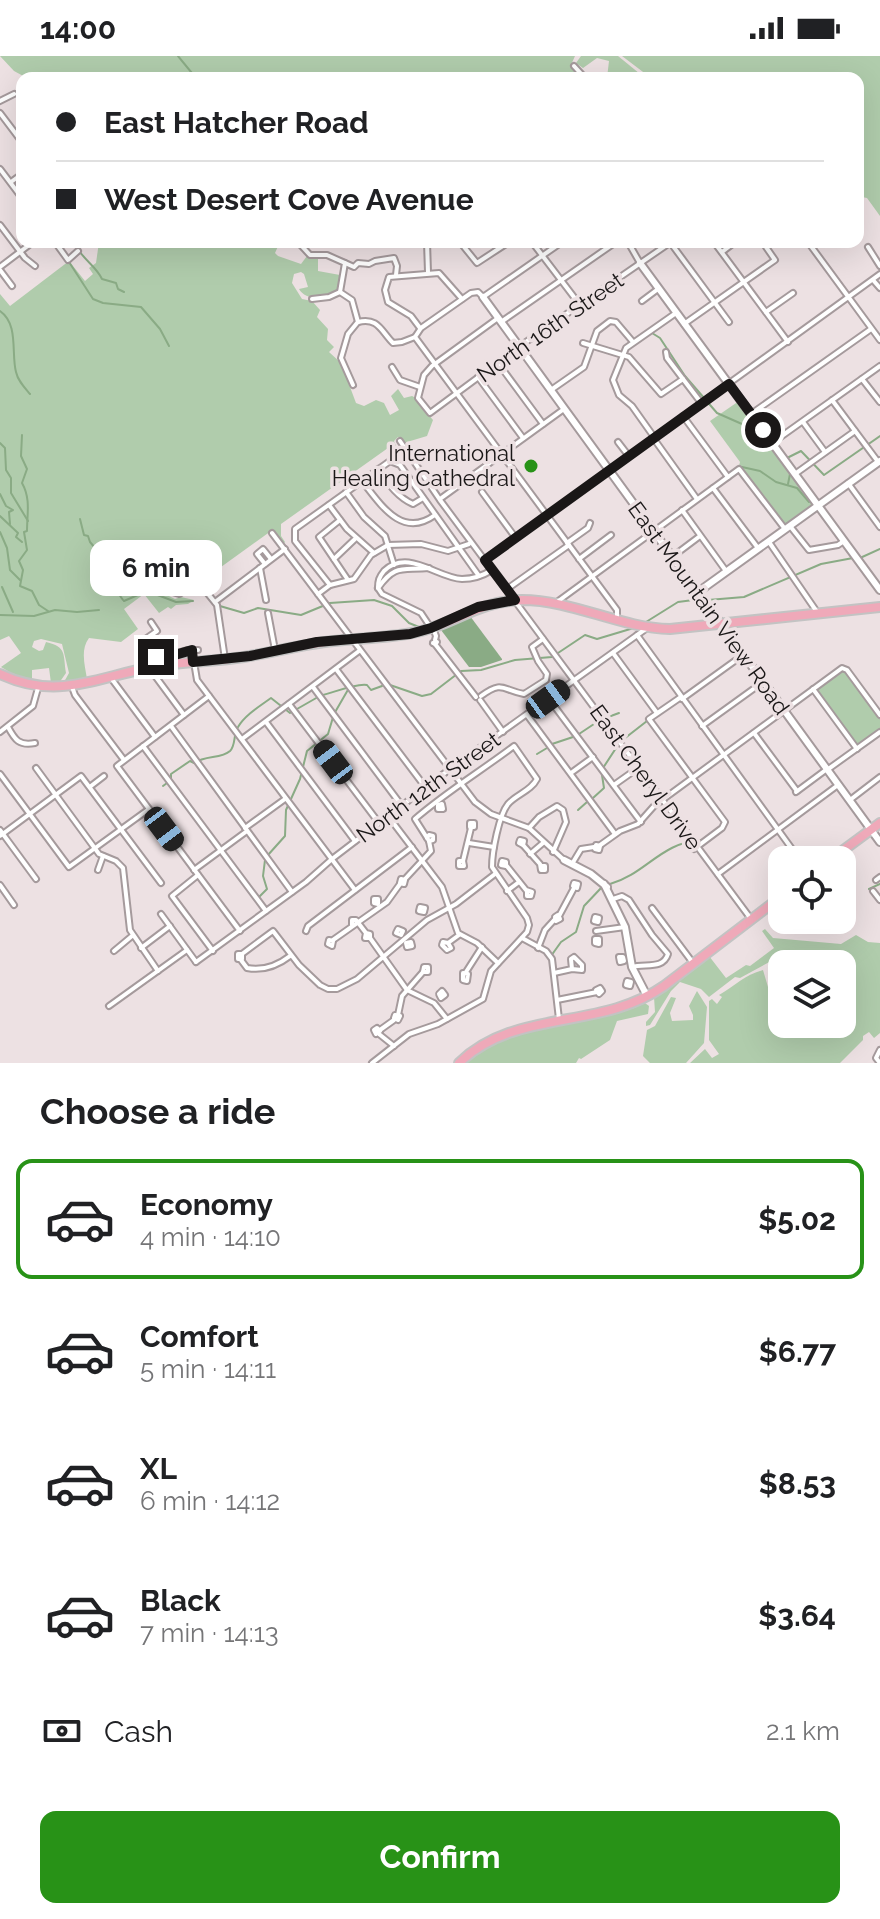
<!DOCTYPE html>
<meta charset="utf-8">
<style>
body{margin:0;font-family:Raleway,sans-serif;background:#f2f2f2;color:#202124;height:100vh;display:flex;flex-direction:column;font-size:30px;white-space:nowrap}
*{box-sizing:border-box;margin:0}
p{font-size:26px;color:#757577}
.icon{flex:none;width:44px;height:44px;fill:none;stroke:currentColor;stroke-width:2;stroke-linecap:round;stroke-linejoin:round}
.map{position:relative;height:1007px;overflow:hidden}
.side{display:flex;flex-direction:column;background:#fff;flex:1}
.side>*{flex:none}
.top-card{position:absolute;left:16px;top:16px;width:848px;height:176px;border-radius:16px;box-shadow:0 8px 32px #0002;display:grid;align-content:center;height:176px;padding:0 40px;background:#fff}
.buttons{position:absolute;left:768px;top:790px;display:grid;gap:16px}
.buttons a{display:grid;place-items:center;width:88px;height:88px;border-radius:16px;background:#fff;box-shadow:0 8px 32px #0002;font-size:40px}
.end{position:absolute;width:36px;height:36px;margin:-18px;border:10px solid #1a1717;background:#fff;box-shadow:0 0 0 4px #fff}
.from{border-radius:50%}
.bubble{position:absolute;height:56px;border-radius:16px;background:#fff;box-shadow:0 8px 32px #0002;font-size:26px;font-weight:700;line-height:56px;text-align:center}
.car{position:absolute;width:24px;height:48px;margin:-24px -12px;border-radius:10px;box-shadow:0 0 6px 2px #0007;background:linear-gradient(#222 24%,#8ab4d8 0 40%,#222 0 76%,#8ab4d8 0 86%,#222 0)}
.top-card b{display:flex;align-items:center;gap:28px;height:76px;font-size:30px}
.top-card b+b{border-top:2px solid #e0e0e0}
.top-card i{width:20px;height:20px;background:#202124}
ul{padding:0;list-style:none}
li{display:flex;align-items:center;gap:24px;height:120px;margin:0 16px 12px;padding:0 24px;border:4px solid transparent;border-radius:16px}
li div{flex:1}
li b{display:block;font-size:30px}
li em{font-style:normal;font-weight:700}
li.active{border-color:#289217}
li>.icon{width:72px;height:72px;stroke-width:1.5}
h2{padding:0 40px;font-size:36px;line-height:96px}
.pay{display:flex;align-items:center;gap:20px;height:88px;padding:0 40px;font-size:30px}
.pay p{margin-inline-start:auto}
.action{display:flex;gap:16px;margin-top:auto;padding:16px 40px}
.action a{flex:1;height:92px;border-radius:16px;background:#289217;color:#fff;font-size:32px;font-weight:700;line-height:92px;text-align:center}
.status{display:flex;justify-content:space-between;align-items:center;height:56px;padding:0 40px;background:#fff;direction:ltr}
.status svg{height:22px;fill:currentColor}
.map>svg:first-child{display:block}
.green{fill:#b0ccac}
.water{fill:#8aab85}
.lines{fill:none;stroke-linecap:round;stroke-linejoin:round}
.stream{stroke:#8aab85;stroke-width:2}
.minor-casing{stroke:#a59a9c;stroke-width:8}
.tertiary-casing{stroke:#a59a9c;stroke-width:10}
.primary-casing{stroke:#c3c3c3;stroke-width:12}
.minor{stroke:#fff;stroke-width:4}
.tertiary{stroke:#fff;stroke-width:6}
.primary{stroke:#efa9b9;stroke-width:8}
.route{stroke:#1a1717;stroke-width:10}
.poi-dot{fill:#289217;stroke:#ede1e3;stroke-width:3}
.labels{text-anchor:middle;stroke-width:7;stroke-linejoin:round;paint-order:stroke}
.street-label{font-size:22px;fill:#1a1717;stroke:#ede1e3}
.poi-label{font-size:22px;fill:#1a1717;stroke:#ede1e3;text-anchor:end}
</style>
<div class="status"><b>14:00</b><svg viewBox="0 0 49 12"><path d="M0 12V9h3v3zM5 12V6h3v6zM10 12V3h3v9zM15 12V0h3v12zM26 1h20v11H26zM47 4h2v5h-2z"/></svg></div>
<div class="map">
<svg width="880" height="1007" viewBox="0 0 880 1007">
<rect width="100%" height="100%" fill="#ede1e3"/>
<g class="green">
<path d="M0 0H575L571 9 583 22H27L14 15Z"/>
<path d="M581 0H618L645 22H607L609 5 597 2 583 12 576 7Z"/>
<path d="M622 0H880V160L867 142 862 141 858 144V22H684L674 19 651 22Z"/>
<path d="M99 186H280L275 197 278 200 301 208 307 200 318 201V215L340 219C339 226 339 233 334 237 324 245 304 243 299 233L308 231 304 218 301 216 294 218 292 227 302 243 312 245 320 254 317 261 328 273 327 284 334 291 329 296 341 307 356 347 364 350 376 344 384 347 390 359 399 354 391 340 398 333 404 342 412 340 418 343 420 349 433 364 427 380 407 386 404 391V384L398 381 394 385 396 390 388 392 281 468V480L285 486 282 490 271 475 203 524 191 528 120 524 119 537 153 532 175 543 181 541 194 544 188 548 176 549 171 553 168 551 159 557 144 538 124 553 138 573 121 586 89 582C80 594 85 609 87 623L64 626 69 617 62 588 41 583 34 585 32 591 39 595 43 594 46 586C67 591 63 598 66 617L59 627H51L49 612 32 614V624L18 621 1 611 21 597 9 580 0 584V238L10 250 69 205 85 225 93 218 89 212 96 207Z"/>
<path d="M739 345 813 446 812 450 786 469H783L739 410 740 406 710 365Z"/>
<path d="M842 614 845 615 880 662V674L858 690 816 633Z"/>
<path d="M765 873 773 882 841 888 856 879 868 886 880 887V977L874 982 869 976 863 980V984L840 1007H690L705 993 712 1002 719 998 709 984V945L712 943 717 948 722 941 719 939C735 930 744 919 763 914L768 931 782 947V968H842V908H798L787 901 773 904 740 922 735 921 709 941 701 933 680 926 671 935 650 969 646 970V966L655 956 654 941 709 900 726 922 746 909 750 910 774 892 762 875Z"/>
<path d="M697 935 707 951 704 987 686 1007H650L643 1000 647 974 655 970 671 941 676 942 670 957 672 965 693 964V959L689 950Z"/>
<path d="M645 947 649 950 648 958 617 965 610 984 581 1003 579 1002 576 1007H466C514 961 588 975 645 947Z"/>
</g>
<path class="water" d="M470 560 502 603V604L481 611H469L441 574Z"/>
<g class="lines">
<g class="stream">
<path d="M178 0 196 22"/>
<path d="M80 196C87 206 97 212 102 223L116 227 118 233 124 236"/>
<path d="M69 206 93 243 103 247 141 251 160 273 169 290"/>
<path d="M0 255C19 268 11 298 16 316 18 325 24 331 30 338"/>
<path d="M652 277 660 282 685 320 717 357 751 372 773 393"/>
<path d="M22 379 21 400 27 413 22 427C31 443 27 458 27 475L24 476 27 494 19 505 23 514 20 530 32 535 39 549 48 555"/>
<path d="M0 387 5 392 6 414 11 422V437L28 465"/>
<path d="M787 402 801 395 824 419 880 380"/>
<path d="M742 411 760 415 776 426 797 432 809 446"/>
<path d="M788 428 790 418"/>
<path d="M0 438 6 450 13 454 9 456 10 468"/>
<path d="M0 460 18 477 16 481 22 486"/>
<path d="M80 463 84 479 88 480 90 486 118 519"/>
<path d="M0 476 7 492 10 514 20 524"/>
<path d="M116 487 118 537 123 544"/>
<path d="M860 502 880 493"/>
<path d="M2 531 13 556"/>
<path d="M708 544 744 541 821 508 853 502"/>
<path d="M124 545 147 535 176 546 193 545"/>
<path d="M213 548 244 557 258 552 301 559 330 547 374 544 392 550 409 567 419 571"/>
<path d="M0 559 34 560 55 554 77 556 99 554"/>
<path d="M646 566 678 546 701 543"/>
<path d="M390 629 422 640 431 638 461 615 481 614 515 604 552 601 585 579 597 583 637 571"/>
<path d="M323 639C335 636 356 627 367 629L371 634 382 630"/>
<path d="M579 678 600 664 619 657"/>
<path d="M552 688 573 681"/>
<path d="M537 698 547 692"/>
<path d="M603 712 620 686 647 665"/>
<path d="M163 730 171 724V718L190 705 194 707C206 699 221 703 230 695 236 689 233 679 238 671 245 659 260 650 271 642L290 657 318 641"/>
<path d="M593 742 604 732 602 719"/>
<path d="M578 754 587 746"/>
<path d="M268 799 285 780 286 754 300 723 307 695 328 678 334 658 349 632"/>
<path d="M610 828C646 818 661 786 702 784"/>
<path d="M869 833 880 828"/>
<path d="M258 842 267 833 263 820 265 804"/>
<path d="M551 900 561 886 576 876 584 850 602 831"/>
</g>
<g class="minor-casing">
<g id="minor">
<path d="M574 10 585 22"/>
<path d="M0 45 14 38"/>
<path d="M0 57 22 86"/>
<path d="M0 113 22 142"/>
<path d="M11 126 22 118"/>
<path d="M0 169 25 202 35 210"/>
<path d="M55 186 68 204 78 195"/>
<path d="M298 186 310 199H327L345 207 340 236 352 244 358 266"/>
<path d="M427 186 428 216"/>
<path d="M460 186 477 207 509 186"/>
<path d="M532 186 580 249"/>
<path d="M562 186 483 241 478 236 471 237 421 272 415 281 617 554V563"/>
<path d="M628 186 640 207"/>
<path d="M670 186 729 266"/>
<path d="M714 186 788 286"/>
<path d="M808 186 880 284"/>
<path d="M868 191 880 210"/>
<path d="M722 196 735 186"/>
<path d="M345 207 354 211 358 207 369 208 375 205 394 202 397 210 396 219"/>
<path d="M0 211 33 186"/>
<path d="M0 214 12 230"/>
<path d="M873 224 880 232"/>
<path d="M312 243 329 241 340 236"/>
<path d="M642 245 658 233"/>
<path d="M766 256 793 237"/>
<path d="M498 262 432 310 424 319 418 342 430 357 523 288 671 186"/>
<path d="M358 266C378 261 381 275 393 287L402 286 415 281"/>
<path d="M501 266 616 186"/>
<path d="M684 268 775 204 766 191"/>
<path d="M420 272 411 260 388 246 385 234 389 221 439 217 462 243"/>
<path d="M583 287 629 301 661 338 683 323"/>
<path d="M666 296 667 302 702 348"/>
<path d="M498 307 543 368"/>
<path d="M392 311 400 324 420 331"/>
<path d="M478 321 523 382"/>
<path d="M862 323 880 346"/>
<path d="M353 329 341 302 348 278 357 267"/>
<path d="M551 334 584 311 597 275 610 265 616 266 633 286"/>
<path d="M832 344 879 407"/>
<path d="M751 358 871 273"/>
<path d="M683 360 728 421"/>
<path d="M803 366 825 396"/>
<path d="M654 381 632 350 619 339 613 324 626 292 676 257"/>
<path d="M654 383 697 443"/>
<path d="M400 385 440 444 751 863"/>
<path d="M618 386 628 399"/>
<path d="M772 387 880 310"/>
<path d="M378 413C388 427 397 441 413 448L423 442"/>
<path d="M795 418 855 375"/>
<path d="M362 425C381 449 402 483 435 459"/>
<path d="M848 427 880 471"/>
<path d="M713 432 758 492"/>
<path d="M346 436 364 461 385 480 394 509"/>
<path d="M482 436 515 481"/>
<path d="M440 443 564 353"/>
<path d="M329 449 347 473 374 497"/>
<path d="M682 454 726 515"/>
<path d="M340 464 319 481 348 524"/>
<path d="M790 470 809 494 838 489 844 485"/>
<path d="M272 477 475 746 491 758 529 772 564 804"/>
<path d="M769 486 817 556"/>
<path d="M567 487 588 472 590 467"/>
<path d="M672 501 700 480"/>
<path d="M334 503 355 483"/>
<path d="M579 503 611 479"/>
<path d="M485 504 880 218"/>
<path d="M265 508 257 498 263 493 271 503"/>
<path d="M260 512 266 544"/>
<path d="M330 529 295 485V473L390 405 400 409 479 520"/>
<path d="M123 530H153L179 538 196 528H200L217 549 225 603"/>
<path d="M378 532C378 525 379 521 384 515 408 492 437 522 462 523 472 523 484 519 492 514"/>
<path d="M378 532 382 538 421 557 431 572"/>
<path d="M378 532C396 507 403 515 429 512"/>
<path d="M507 533 569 489"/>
<path d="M318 538 330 529 354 523 371 499 388 489 421 488 448 495 469 488"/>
<path d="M215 546 285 493"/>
<path d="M557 546 739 413 785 473"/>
<path d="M268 557 275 594"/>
<path d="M151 566 157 575 144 584 157 603 187 594H198"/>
<path d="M433 572 436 580 435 584"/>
<path d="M637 579 800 804"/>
<path d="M433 587 437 586 435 588 433 587"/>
<path d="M435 588 476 641"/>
<path d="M192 594 197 624 355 834"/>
<path d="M613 597 657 657"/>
<path d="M150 613 184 659"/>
<path d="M336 613 426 732"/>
<path d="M111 622 155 681"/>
<path d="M72 631 75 639 124 704"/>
<path d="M313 631 402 750"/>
<path d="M813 633 857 693"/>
<path d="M209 640 117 710 240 875"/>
<path d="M481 640C503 624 502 634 524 638L546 624 547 618 538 605 532 591 543 583"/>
<path d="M681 641 649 663 725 766 722 772 694 793"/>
<path d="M549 643 641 766"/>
<path d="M682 643 743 599"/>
<path d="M480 644 503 676"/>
<path d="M289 648 379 767"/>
<path d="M527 659 615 778"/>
<path d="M266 666 355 785"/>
<path d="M171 670 292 836"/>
<path d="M702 670 763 626"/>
<path d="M8 671C15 684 19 690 35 687"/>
<path d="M0 676 33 650 38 632"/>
<path d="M754 677 797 735"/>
<path d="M242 683 359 595"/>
<path d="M143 690 266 855"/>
<path d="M36 712 99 798 116 805 123 812 130 874 158 915"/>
<path d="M827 714 880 676"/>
<path d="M571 717 593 701"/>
<path d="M0 718 69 811 149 753"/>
<path d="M614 729 638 712"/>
<path d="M91 730 104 720"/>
<path d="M796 736 827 713"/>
<path d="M850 744 880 721"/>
<path d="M442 748 443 753H438V749Z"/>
<path d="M388 760 442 831 458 877 477 887 498 907"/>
<rect x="470" y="767" width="4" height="4"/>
<path d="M245 772 285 743"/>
<path d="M529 772 539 761 557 750 563 754 566 766 553 796"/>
<path d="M0 774 36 823"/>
<path d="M0 780 81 720 161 827"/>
<path d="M427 782 429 779 433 780V784L429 785"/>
<path d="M520 784 524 785 523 789 519 787Z"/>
<path d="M469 787 494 791"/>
<path d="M523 789 540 808 541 814H545V810H541"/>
<path d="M596 789 600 790 599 794 595 793Z"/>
<path d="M599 790 620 775 638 768 654 750 842 612 847 614 880 659"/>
<path d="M530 798 543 787"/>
<path d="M459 805H463L464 810H459Z"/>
<path d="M463 805 471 772"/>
<path d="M502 805 506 806V810L501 809Z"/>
<path d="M572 808 581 793 594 791"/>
<path d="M506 809 526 834 532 836 531 840H527V836"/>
<path d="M98 814 103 800"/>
<path d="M194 814 247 775"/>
<path d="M718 818 838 729"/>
<path d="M198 819 172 840 213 895"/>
<path d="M401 823 405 824 404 828 400 827Z"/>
<path d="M876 824 880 821"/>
<path d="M574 827 578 828 577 832 573 830Z"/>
<path d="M0 829 14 849"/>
<path d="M507 835 519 826"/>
<path d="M873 835 880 844"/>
<path d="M374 843H378V848L374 847Z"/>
<path d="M613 843 622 840 629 844 652 879 668 898C663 914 645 907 632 911"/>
<path d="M420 851 425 852 424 856 419 855Z"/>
<path d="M652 852 693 907"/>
<path d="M161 858 196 906"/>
<path d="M558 859 560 863 556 865 555 861Z"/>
<path d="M559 860 574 832"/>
<path d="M595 861 599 862 598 866 594 865Z"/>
<path d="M352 869V864H356L366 877 370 878V882H365L366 877"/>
<path d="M398 873 403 875 401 879 396 877Z"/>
<path d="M306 875 308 870 412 791"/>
<path d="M596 875 625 871"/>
<path d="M370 882 407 934 434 947 447 963"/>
<path d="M522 882 546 895 552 903 559 963"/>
<path d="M595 883H599V888L595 887Z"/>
<path d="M329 884 333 885 332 890 328 888Z"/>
<path d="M333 884 387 846 400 828"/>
<path d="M411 886 412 890 407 891 406 887Z"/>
<path d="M448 887 451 892 447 894 442 889 443 886 448 887 459 879"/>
<path d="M141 892 170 870"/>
<path d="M538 892 545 874 555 863"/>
<path d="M114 895 132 880"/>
<rect x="238" y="898" width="4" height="5"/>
<path d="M242 898 273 875 299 909 320 929 328 933H337L357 923 427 864 456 848 495 818"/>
<path d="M619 901H623L624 905 620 906Z"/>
<path d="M241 904 247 912C263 915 277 910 290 900"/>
<path d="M196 906 306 826 332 803 446 716 647 572"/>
<path d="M424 911H428V916H423Z"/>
<path d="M466 916 482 891"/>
<path d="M463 917 468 918 467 925 463 924Z"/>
<path d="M554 917 572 913 582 914V909L574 901 571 903 572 913"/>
<path d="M627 925 631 926 630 930 626 929Z"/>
<path d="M600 932 602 935 599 938 596 934Z"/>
<path d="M442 935 445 939 441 942 439 938Z"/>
<path d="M557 944 597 936"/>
<path d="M109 950 187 894"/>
<path d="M395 959 400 960 398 964 394 962Z"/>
<path d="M398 959 402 940 423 916"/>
<path d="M377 972 380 975 376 978 374 974Z"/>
<path d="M380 974 394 964"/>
<path d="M379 978 394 990"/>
<path d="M372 1007 409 978 438 968 483 943 491 915 527 876 529 869 527 862 492 811C492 796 499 759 508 748 517 738 531 735 537 723L514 690C481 715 446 736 415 763L429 785 431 795 405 823"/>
<path d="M880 1007 876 1002 880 994"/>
</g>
</g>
<g class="tertiary-casing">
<g id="tertiary">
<path d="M640 207 880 534"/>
<path d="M483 241 880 786"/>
<path d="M698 536 880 405"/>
<path d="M564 804 591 818 607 831"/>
<path d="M604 828 625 871 632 911 647 940"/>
</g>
</g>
<g class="primary-casing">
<g id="primary">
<path d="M0 618C55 644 93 623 147 612 179 605 212 606 244 601 274 596 303 588 334 585 360 582 386 582 412 577 452 570 477 545 522 544 573 544 620 572 670 573L880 551"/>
<path d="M830 804 880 767"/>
<path d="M459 1007C515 952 600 975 664 930L782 840"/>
</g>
</g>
<use href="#minor" class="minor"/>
<use href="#tertiary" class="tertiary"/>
<use href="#primary" class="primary"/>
</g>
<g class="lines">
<path class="route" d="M156 601 161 603 192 594 193 606 250 600 317 586 410 578 431 572 478 551 515 544 485 504 729 328 763 374"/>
</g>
<circle class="poi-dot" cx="531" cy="410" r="8"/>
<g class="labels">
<g class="street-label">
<text transform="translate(550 271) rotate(-35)" y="8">North 16th Street</text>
<text transform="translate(709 552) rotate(54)" y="8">East Mountain View Road</text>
<text transform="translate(646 721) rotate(54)" y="8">East Cheryl Drive</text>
<text transform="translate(428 731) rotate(-36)" y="8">North 12th Street</text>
</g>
<g class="poi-label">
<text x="515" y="405">International<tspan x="515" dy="25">Healing Cathedral</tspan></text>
</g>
</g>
</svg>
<div class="buttons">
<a><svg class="icon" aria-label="locate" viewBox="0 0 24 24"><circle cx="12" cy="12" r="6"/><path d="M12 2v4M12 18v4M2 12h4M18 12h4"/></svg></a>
<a><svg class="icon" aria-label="layers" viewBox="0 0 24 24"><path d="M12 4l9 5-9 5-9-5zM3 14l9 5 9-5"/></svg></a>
</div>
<i class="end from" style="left:763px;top:374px"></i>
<i class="end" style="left:156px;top:601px"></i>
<div class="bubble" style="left:90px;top:484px;width:132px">6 min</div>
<i class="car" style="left:548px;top:643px;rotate:54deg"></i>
<i class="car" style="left:333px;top:706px;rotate:323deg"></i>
<i class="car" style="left:164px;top:773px;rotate:143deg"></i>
<div class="top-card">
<b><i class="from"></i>East Hatcher Road</b>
<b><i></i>West Desert Cove Avenue</b>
</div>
</div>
<section class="side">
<h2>Choose a ride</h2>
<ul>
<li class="active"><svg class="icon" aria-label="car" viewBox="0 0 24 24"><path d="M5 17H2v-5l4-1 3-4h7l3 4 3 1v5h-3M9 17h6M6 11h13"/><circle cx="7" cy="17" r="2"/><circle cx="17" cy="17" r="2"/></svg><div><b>Economy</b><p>4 min · 14:10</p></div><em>$5.02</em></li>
<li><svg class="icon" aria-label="car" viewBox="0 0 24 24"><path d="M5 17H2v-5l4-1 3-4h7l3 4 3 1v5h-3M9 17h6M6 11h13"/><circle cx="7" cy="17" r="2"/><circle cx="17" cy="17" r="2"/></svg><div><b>Comfort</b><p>5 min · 14:11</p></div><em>$6.77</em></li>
<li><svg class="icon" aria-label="car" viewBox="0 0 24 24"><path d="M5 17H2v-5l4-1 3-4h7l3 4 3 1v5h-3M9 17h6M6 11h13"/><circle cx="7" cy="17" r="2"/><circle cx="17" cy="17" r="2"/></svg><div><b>XL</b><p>6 min · 14:12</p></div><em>$8.53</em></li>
<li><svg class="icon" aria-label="car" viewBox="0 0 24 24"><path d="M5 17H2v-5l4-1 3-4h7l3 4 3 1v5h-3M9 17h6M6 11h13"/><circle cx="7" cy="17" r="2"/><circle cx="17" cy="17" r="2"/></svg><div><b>Black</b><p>7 min · 14:13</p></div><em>$3.64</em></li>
</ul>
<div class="pay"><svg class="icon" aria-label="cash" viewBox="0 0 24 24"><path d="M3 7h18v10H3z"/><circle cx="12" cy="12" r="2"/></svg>Cash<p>2.1 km</p></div>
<div class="action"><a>Confirm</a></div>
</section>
